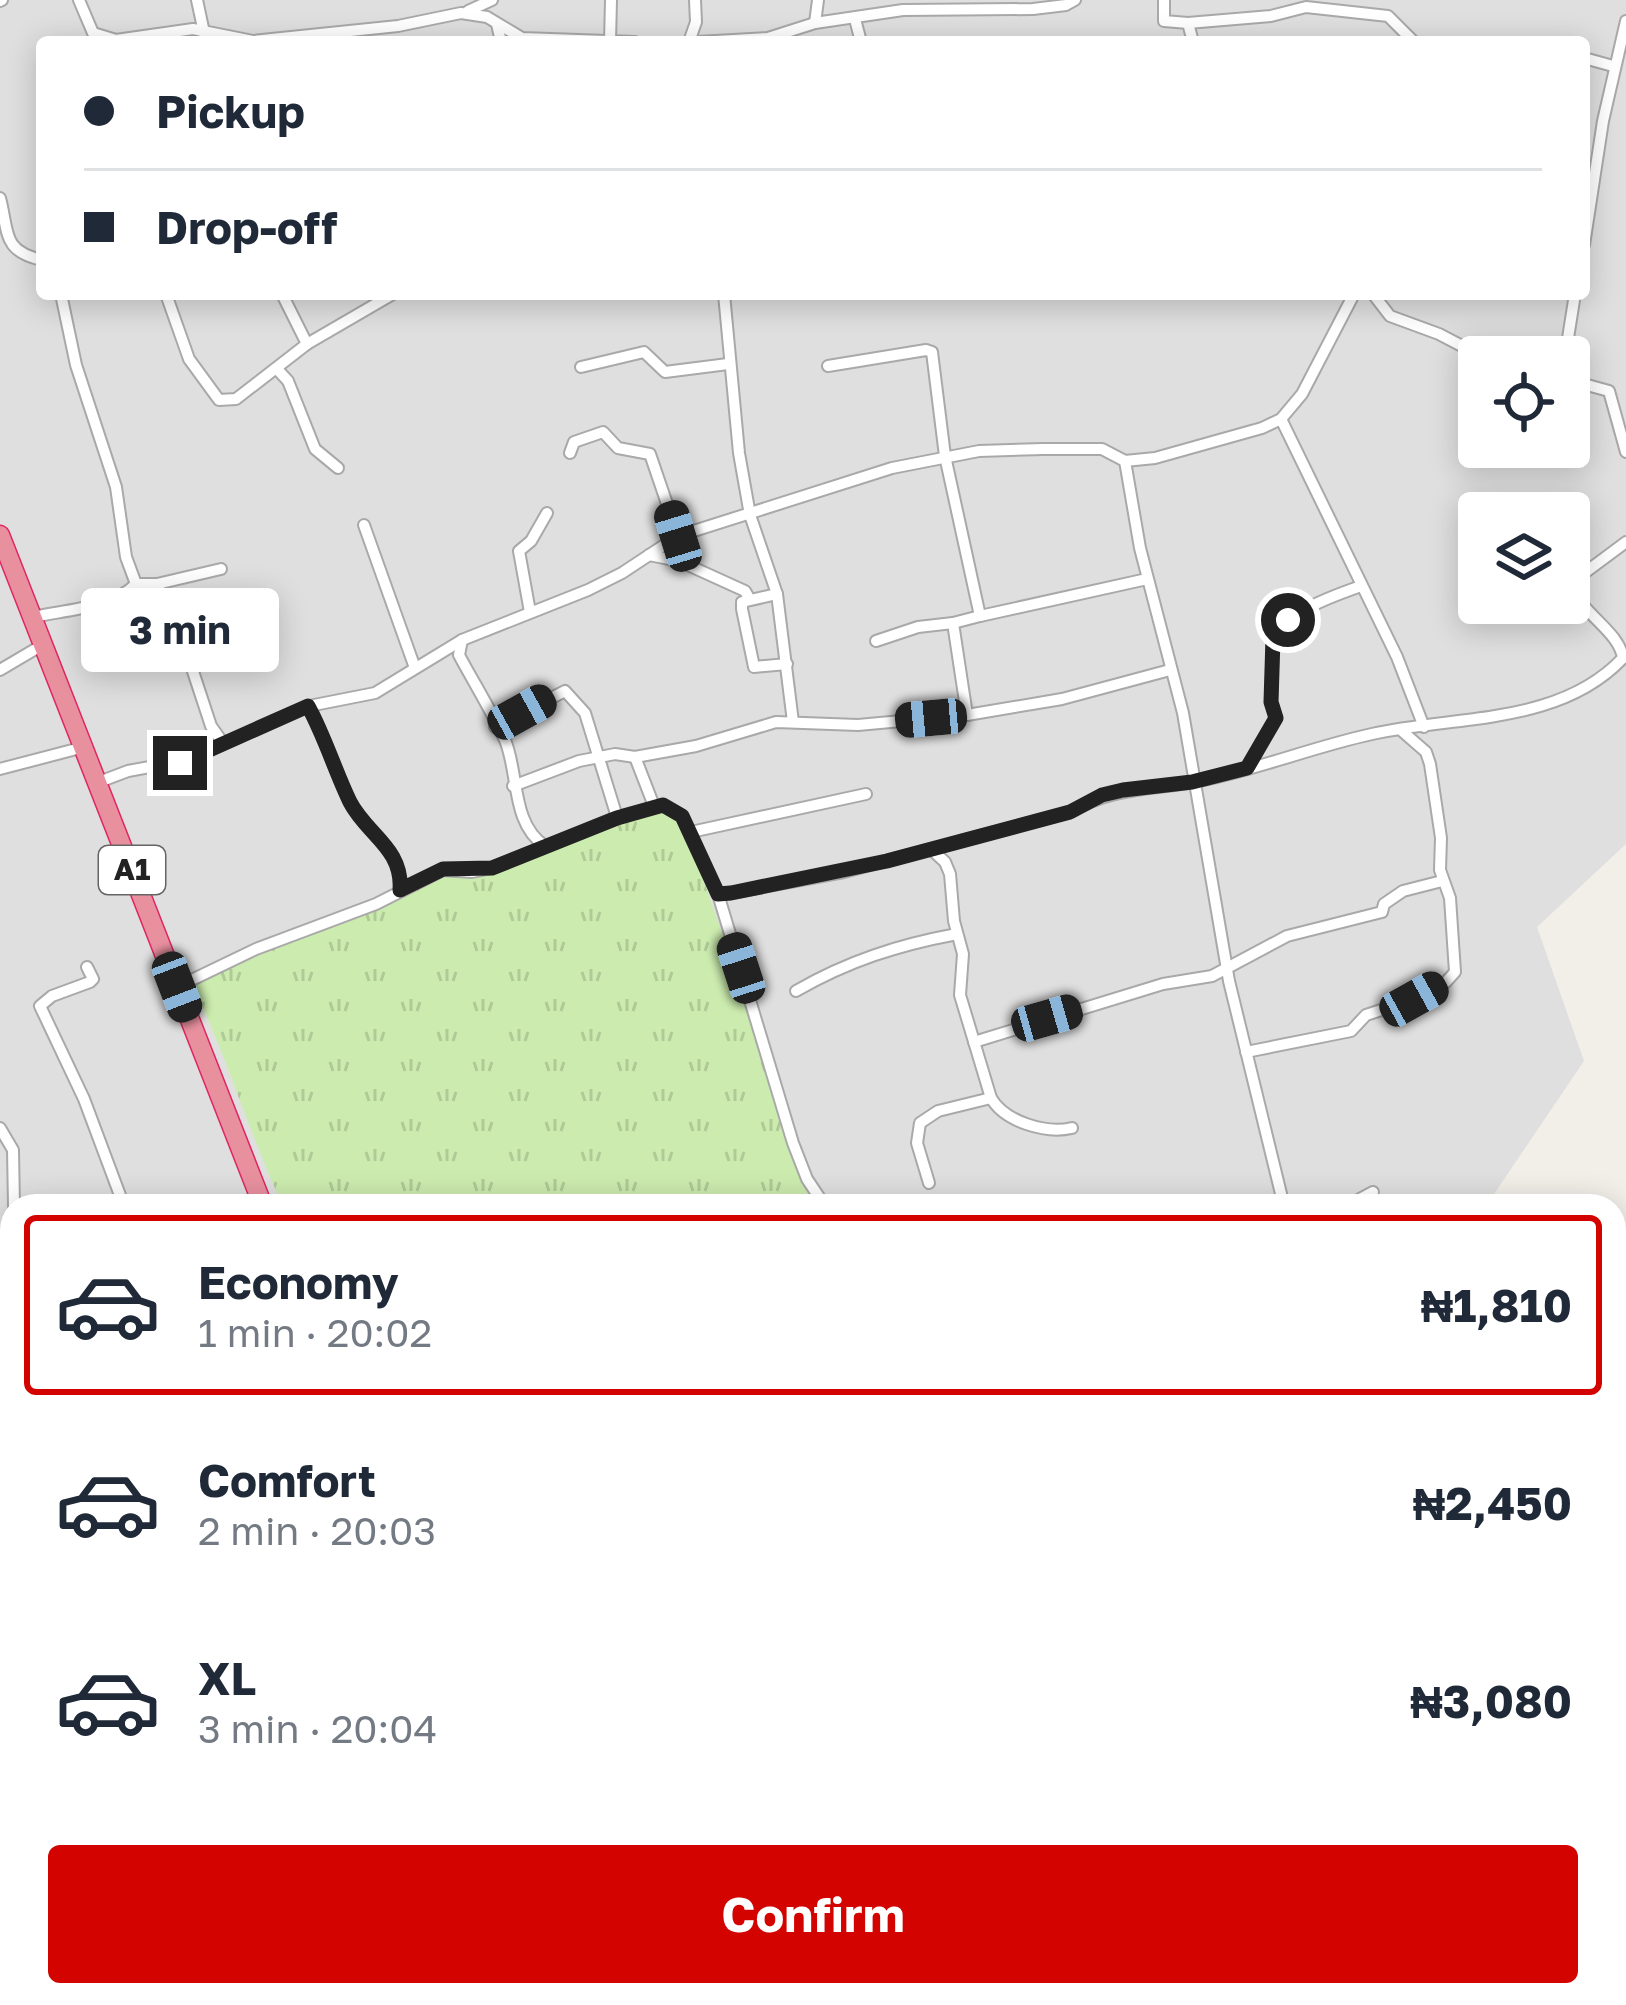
<!DOCTYPE html>
<meta charset="utf-8">
<style>
body{margin:0;font-family:"Golos Text",sans-serif;background:#f2f2f3;color:#1f2937;height:100vh;display:flex;flex-direction:column;font-size:45px;white-space:nowrap}
*{box-sizing:border-box;margin:0}
p{font-size:39px;color:#747a83}
.icon{flex:none;width:66px;height:66px;fill:none;stroke:currentColor;stroke-width:2;stroke-linecap:round;stroke-linejoin:round}
.map{position:relative;flex:1;overflow:hidden}
.sheet{position:absolute;left:0px;top:1194px;width:1626px;height:813px;display:flex;flex-direction:column;background:#fff;border-radius:36px 36px 0 0;box-shadow:0 6px 30px #0003}
.sheet>*{flex:none}
.hud{position:absolute;left:36px;top:36px;width:1554px;height:264px;border-radius:12px;box-shadow:0 6px 30px #0003;display:grid;align-content:center;height:264px;padding:0 48px;background:#fff}
.buttons{position:absolute;left:1458px;top:336px;display:grid;gap:24px}
.buttons a{display:grid;place-items:center;width:132px;height:132px;border-radius:12px;background:#fff;box-shadow:0 6px 30px #0003;font-size:60px}
.end{position:absolute;width:54px;height:54px;margin:-27px;border:15px solid #222;background:#fff;box-shadow:0 0 0 6px #fff}
.from{border-radius:50%}
.bubble{position:absolute;height:84px;border-radius:12px;background:#fff;box-shadow:0 6px 30px #0003;font-size:39px;font-weight:700;line-height:84px;text-align:center}
.car{position:absolute;width:36px;height:72px;margin:-36px -18px;border-radius:15px;box-shadow:0 0 9px 3px #0007;background:linear-gradient(#222 24%,#8ab4d8 0 40%,#222 0 76%,#8ab4d8 0 86%,#222 0)}
.hud b{display:flex;align-items:center;gap:42px;height:114px;font-size:45px}
.hud b+b{border-top:3px solid #e0e1e3}
.hud i{width:30px;height:30px;background:#1f2937}
ul{padding:21px 0 0;list-style:none}
li{display:flex;align-items:center;gap:36px;height:180px;margin:0 24px 18px;padding:0 24px;border:6px solid transparent;border-radius:12px}
li div{flex:1}
li b{display:block;font-size:45px}
li em{font-style:normal;font-weight:700}
li.current{border-color:#d30400}
li>.icon{width:108px;height:108px;stroke-width:1.5}
.action{display:flex;gap:24px;margin-top:auto;padding:24px 48px}
.action a{flex:1;height:138px;border-radius:12px;background:#d30400;color:#fff;font-size:48px;font-weight:700;line-height:138px;text-align:center}
.map>svg:first-child{display:block}
.residential{fill:#e0dfdf;fill-rule:evenodd}
.grass{fill:url(#grass-tufts)}
.lines{fill:none;stroke-linecap:round;stroke-linejoin:round}
.street-casing{stroke:#a9a9a9;stroke-width:14}
.highway-casing{stroke:#de2762;stroke-width:21}
.street{stroke:#fff;stroke-width:10}
.highway{stroke:#e9909f;stroke-width:18}
.route{stroke:#222;stroke-width:15}
.labels{text-anchor:middle;stroke-width:9;stroke-linejoin:round;paint-order:stroke}
.shield{fill:#fff;stroke:#646464;stroke-width:3}
.shield-label{font-size:30px;font-weight:bold;fill:#222}
</style>
<div class="map">
<svg width="1626" height="2005" viewBox="0 0 1626 2005">
<defs>
<pattern id="grass-tufts" width="24" height="20" patternUnits="userSpaceOnUse" patternTransform="scale(3)"><rect width="24" height="20" fill="#ccecaf"/><path d="M3 7l-1-3M5 7V3M7 7l1-3M15 17l-1-3M17 17v-4M19 17l1-3" fill="none" stroke="#afca96"/></pattern>
</defs>
<rect width="100%" height="100%" fill="#f2efe9"/>
<path class="residential" d="M0 0H1626V844L1537 927 1584 1061 1486 1206H12V1995H1516L1518 2005H0ZM42 42H1584V294H42ZM1479 357H1569V447H1479ZM1479 513H1569V603H1479Z"/>
<path class="grass" d="M658 811 672 815 686 830 755 1027 794 1165 819 1206H283C249 1133 227 1057 192 984L440 878 489 873 614 822Z"/>
<g class="lines">
<g class="street-casing">
<g id="street">
<path d="M79 0 93 33 116 40 193 29 253 41 398 26 461 13 487 17 522 38 635 42"/>
<path d="M197 0 206 42"/>
<path d="M1164 0V21L1188 23 1193 42"/>
<path d="M0 1 2 0"/>
<path d="M468 11 492 0"/>
<path d="M855 19 861 42"/>
<path d="M815 23 818 0"/>
<path d="M1188 23 1271 16 1306 7 1388 16 1414 42"/>
<path d="M497 24 501 42"/>
<path d="M610 42 611 0"/>
<path d="M689 42 696 22 695 0"/>
<path d="M697 42 768 38 815 23 903 10 1033 9 1066 5 1075 0"/>
<path d="M1584 58 1613 66"/>
<path d="M0 198C9 231 1 251 42 260"/>
<path d="M1584 245 1603 121 1626 21"/>
<path d="M61 294 76 365 116 487 126 557 136 584"/>
<path d="M166 294 189 359 219 400 236 399 307 344 393 294"/>
<path d="M282 294 307 344"/>
<path d="M724 294 739 453 750 515 777 594 793 722"/>
<path d="M1373 294 1390 316 1439 334 1483 357"/>
<path d="M1565 357 1575 294"/>
<path d="M828 366 926 350 932 352 945 456 980 616 953 623 967 715"/>
<path d="M581 367 644 352 665 372 728 364"/>
<path d="M277 369 288 381 315 449 338 468"/>
<path d="M1569 380 1609 391 1626 452"/>
<path d="M1281 419 1397 657 1424 727"/>
<path d="M570 453 574 442 603 432 618 448 650 454 678 536"/>
<path d="M1125 461 1140 548 1183 713 1229 981 1284 1206"/>
<path d="M364 525 415 668"/>
<path d="M649 555 679 561 745 591 749 598"/>
<path d="M157 584 185 647 211 726 223 743"/>
<path d="M777 594 742 602V609L754 667 787 664"/>
<path d="M530 612 519 551 531 541 547 513"/>
<path d="M980 616 1147 579"/>
<path d="M33 617C65 610 113 608 136 584H157L221 569"/>
<path d="M462 640 459 655C474 683 492 712 505 740 519 773 511 824 545 846"/>
<path d="M876 641 918 627 953 623"/>
<path d="M0 670 44 644"/>
<path d="M309 706C325 737 335 771 350 802 367 835 403 848 400 890"/>
<path d="M495 727 565 691 585 713 617 817"/>
<path d="M635 757 654 806"/>
<path d="M1247 768 1276 718 1271 702 1273 638C1294 609 1328 598 1361 586"/>
<path d="M0 769 84 747"/>
<path d="M99 782 128 771 187 760 309 706 375 693 462 640 588 590 622 573 678 536 892 468 979 451 1043 449H1102L1125 461 1155 458 1262 428 1281 419 1302 394 1354 294"/>
<path d="M513 786 579 761 615 754 635 757 696 746 776 722 858 725 967 715 1062 699 1170 670"/>
<path d="M691 832 866 794"/>
<path d="M931 849 945 862 950 874 954 921 963 954 960 995 991 1098C1005 1122 1046 1134 1072 1128"/>
<path d="M718 894 793 1143 807 1179 825 1206"/>
<path d="M87 967 93 979 90 982 52 996 40 1006 84 1099 124 1206"/>
<path d="M177 987 256 949 376 904 443 870 472 872 492 868 617 817 663 805 682 816 718 894 731 893 844 872 1070 812C1111 788 1149 790 1194 782 1254 771 1312 747 1372 734 1455 715 1559 726 1623 658 1619 632 1584 615 1574 590L1583 574 1626 542"/>
<path d="M796 991C848 961 898 945 957 934"/>
<path d="M974 1042 1163 984 1212 976 1287 936 1382 912 1384 904 1403 891 1442 881"/>
<path d="M1246 1052 1351 1031 1366 1015 1415 999 1446 982 1455 972 1450 898 1440 870 1441 838 1430 764 1426 752 1402 731"/>
<path d="M0 1128 13 1150 14 1206"/>
<path d="M929 1183 917 1143 920 1123 938 1111 991 1098"/>
<path d="M1347 1206 1373 1192"/>
<path d="M0 1317 12 1314"/>
<path d="M0 1470 12 1467"/>
<path d="M12 1695 4 1703 12 1722"/>
<path d="M779 1995 788 2005"/>
<path d="M923 1995 930 2005"/>
<path d="M1173 1995 1176 2005"/>
<path d="M1335 1995 1339 2005"/>
<path d="M1437 1995 1439 2005"/>
<path d="M1486 1995 1488 2005"/>
<path d="M266 2005 289 1995"/>
<path d="M520 2005 538 1995"/>
<path d="M652 2005 693 1995"/>
<path d="M1202 2005 1232 1995"/>
</g>
</g>
<g class="highway-casing">
<g id="highway">
<path d="M0 535 263 1206"/>
<path d="M580 1995 584 2005"/>
</g>
</g>
<use href="#street" class="street"/>
<use href="#highway" class="highway"/>
</g>
<g class="lines">
<path class="route" d="M180 763 308 706C325 737 335 771 350 802 367 835 403 848 400 890L443 869 492 868 617 818 663 805 682 816 718 894 731 893 887 861 1070 812 1102 795 1123 790 1192 782 1247 768 1276 718 1271 702 1273 638 1288 620"/>
</g>
<g class="labels">
<rect class="shield" x="99" y="846" width="66" height="48" rx="9"/>
<g class="shield-label">
<text x="132" y="880">A1</text>
</g>
</g>
</svg>
<div class="buttons">
<a><svg class="icon" aria-label="locate" viewBox="0 0 24 24"><circle cx="12" cy="12" r="6"/><path d="M12 2v4M12 18v4M2 12h4M18 12h4"/></svg></a>
<a><svg class="icon" aria-label="layers" viewBox="0 0 24 24"><path d="M12 4l9 5-9 5-9-5zM3 14l9 5 9-5"/></svg></a>
</div>
<i class="end from" style="left:1288px;top:620px"></i>
<i class="end" style="left:180px;top:763px"></i>
<div class="bubble" style="left:81px;top:588px;width:198px">3 min</div>
<i class="car" style="left:678px;top:536px;rotate:343deg"></i>
<i class="car" style="left:522px;top:712px;rotate:61deg"></i>
<i class="car" style="left:931px;top:718px;rotate:265deg"></i>
<i class="car" style="left:741px;top:968px;rotate:342deg"></i>
<i class="car" style="left:177px;top:987px;rotate:159deg"></i>
<i class="car" style="left:1414px;top:999px;rotate:61deg"></i>
<i class="car" style="left:1047px;top:1018px;rotate:74deg"></i>
<div class="hud">
<b><i class="from"></i>Pickup</b>
<b><i></i>Drop-off</b>
</div>
<section class="sheet">
<ul>
<li class="current"><svg class="icon" aria-label="car" viewBox="0 0 24 24"><path d="M5 17H2v-5l4-1 3-4h7l3 4 3 1v5h-3M9 17h6M6 11h13"/><circle cx="7" cy="17" r="2"/><circle cx="17" cy="17" r="2"/></svg><div><b>Economy</b><p>1 min · 20:02</p></div><em>₦1,810</em></li>
<li><svg class="icon" aria-label="car" viewBox="0 0 24 24"><path d="M5 17H2v-5l4-1 3-4h7l3 4 3 1v5h-3M9 17h6M6 11h13"/><circle cx="7" cy="17" r="2"/><circle cx="17" cy="17" r="2"/></svg><div><b>Comfort</b><p>2 min · 20:03</p></div><em>₦2,450</em></li>
<li><svg class="icon" aria-label="car" viewBox="0 0 24 24"><path d="M5 17H2v-5l4-1 3-4h7l3 4 3 1v5h-3M9 17h6M6 11h13"/><circle cx="7" cy="17" r="2"/><circle cx="17" cy="17" r="2"/></svg><div><b>XL</b><p>3 min · 20:04</p></div><em>₦3,080</em></li>
</ul>
<div class="action"><a>Confirm</a></div>
</section>
</div>
